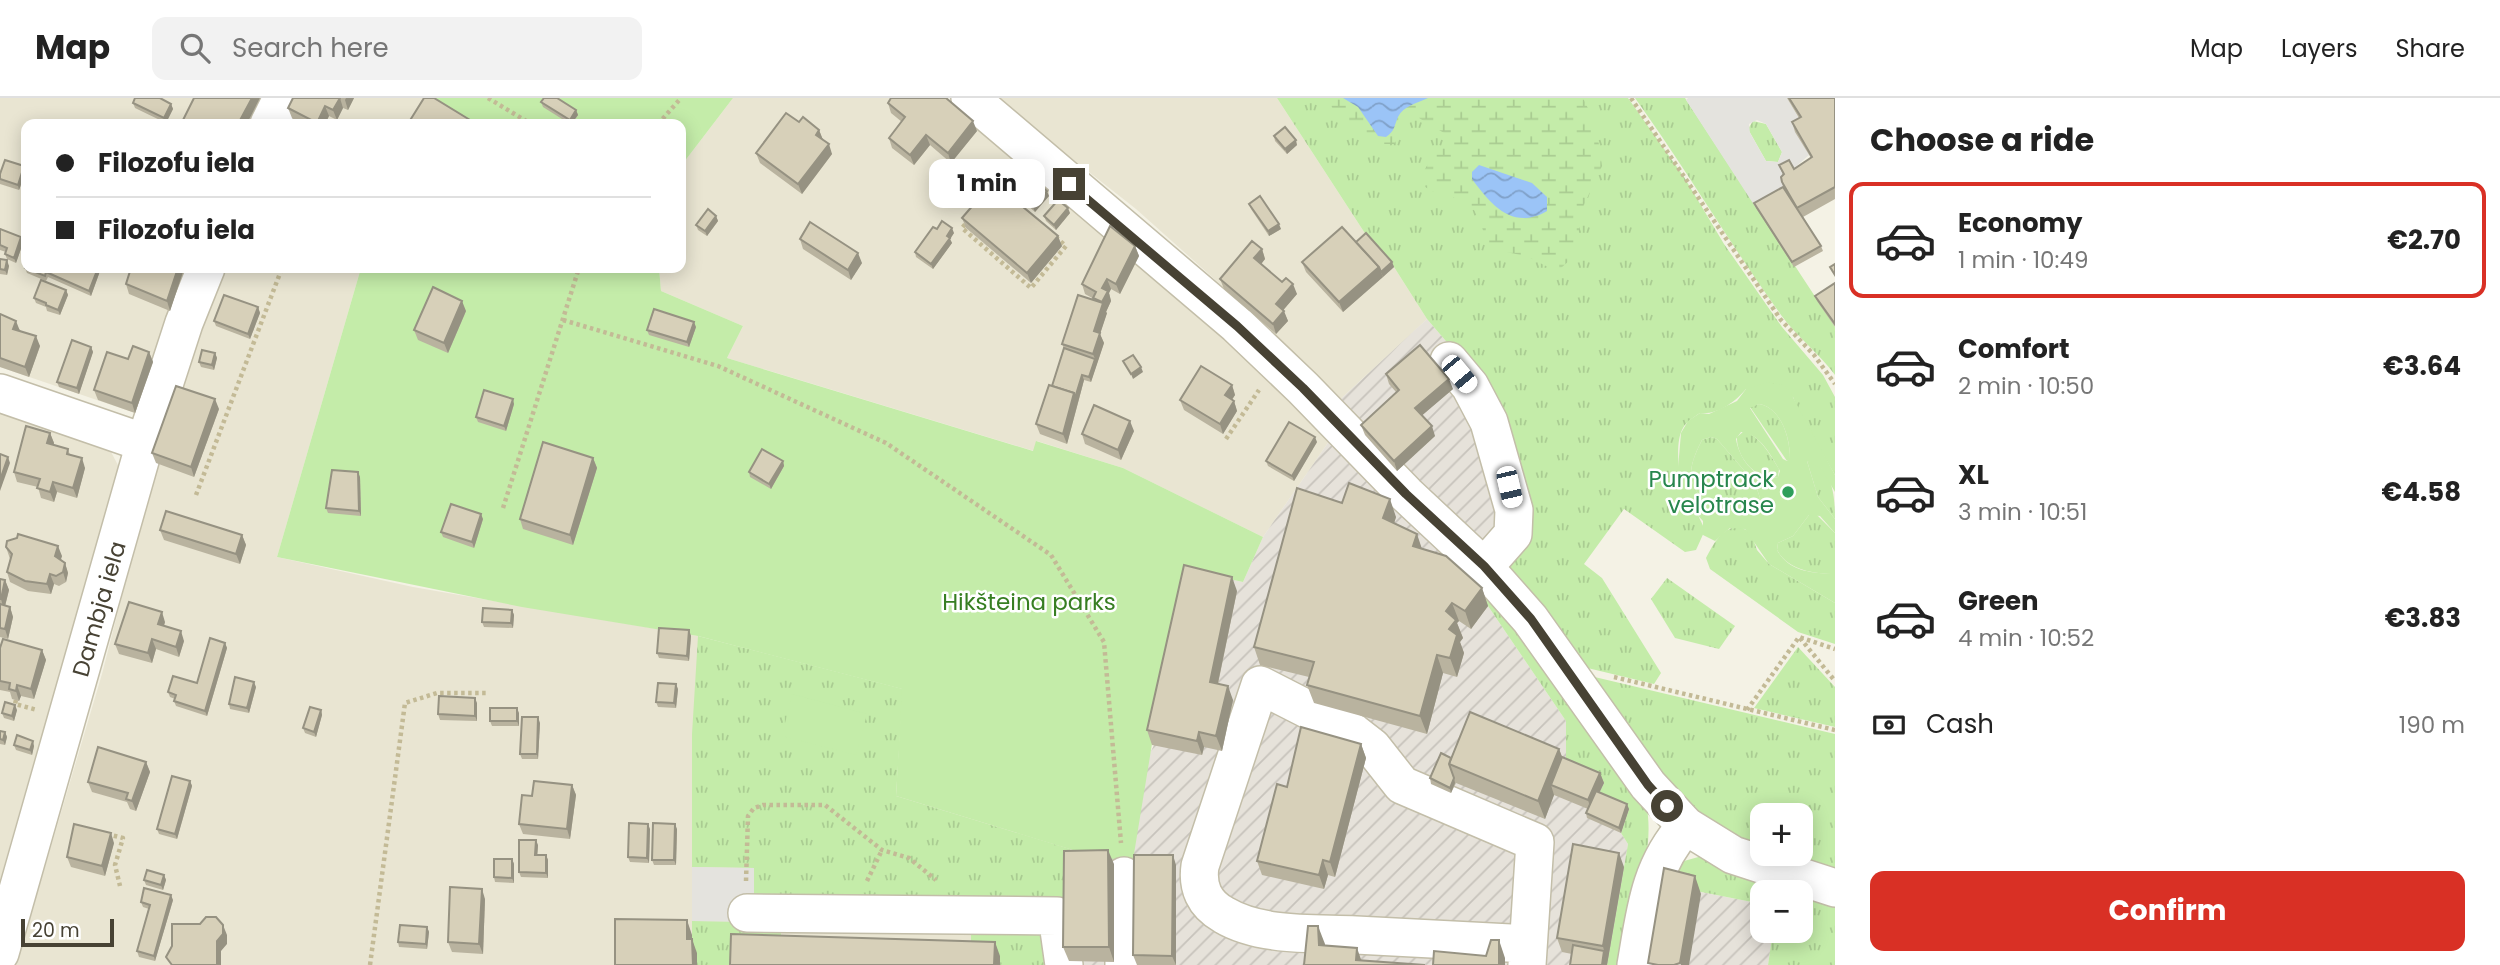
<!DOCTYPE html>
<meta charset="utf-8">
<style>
body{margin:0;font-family:Poppins,sans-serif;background:#f2f2f2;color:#222;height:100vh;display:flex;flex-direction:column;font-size:26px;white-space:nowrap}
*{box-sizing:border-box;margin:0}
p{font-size:23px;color:#767676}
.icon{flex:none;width:38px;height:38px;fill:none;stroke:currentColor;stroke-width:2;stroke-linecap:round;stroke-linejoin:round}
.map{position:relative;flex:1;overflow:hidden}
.drawer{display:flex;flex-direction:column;background:#fff;width:665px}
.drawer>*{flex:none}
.top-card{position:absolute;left:21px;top:21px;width:665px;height:154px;border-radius:14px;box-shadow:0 4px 18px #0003;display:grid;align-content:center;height:154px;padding:0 35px;background:#fff}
.controls{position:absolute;left:1750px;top:705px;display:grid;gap:14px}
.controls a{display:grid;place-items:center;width:63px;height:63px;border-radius:14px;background:#fff;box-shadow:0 4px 18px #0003;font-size:35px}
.scale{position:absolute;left:21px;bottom:18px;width:93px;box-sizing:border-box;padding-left:7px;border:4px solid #474234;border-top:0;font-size:19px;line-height:24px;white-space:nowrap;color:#474234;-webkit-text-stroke:5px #fff;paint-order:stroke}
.end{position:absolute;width:32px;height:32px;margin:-16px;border:9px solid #474234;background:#fff;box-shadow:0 0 0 4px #fff}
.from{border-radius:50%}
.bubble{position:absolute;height:49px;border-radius:14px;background:#fff;box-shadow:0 4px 18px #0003;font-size:23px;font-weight:700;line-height:49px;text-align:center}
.car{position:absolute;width:21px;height:42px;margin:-21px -10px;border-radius:9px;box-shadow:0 0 5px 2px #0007;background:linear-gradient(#fff 24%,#345 0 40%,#fff 0 76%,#345 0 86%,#fff 0)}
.top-card b{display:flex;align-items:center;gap:24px;height:66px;font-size:26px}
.top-card b+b{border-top:2px solid #e0e0e0}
.top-card i{width:18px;height:18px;background:#222}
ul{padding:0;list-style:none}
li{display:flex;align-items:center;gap:21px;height:116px;margin:0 14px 10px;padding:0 21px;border:4px solid transparent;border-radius:14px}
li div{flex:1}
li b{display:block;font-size:26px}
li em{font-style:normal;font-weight:700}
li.on{border-color:#d93025}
li>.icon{width:63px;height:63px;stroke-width:1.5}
h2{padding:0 35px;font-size:32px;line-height:84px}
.pay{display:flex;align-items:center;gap:18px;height:77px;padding:0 35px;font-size:26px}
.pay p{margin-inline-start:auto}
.primary-button{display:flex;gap:14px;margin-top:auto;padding:14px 35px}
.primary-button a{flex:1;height:80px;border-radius:14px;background:#d93025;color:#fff;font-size:28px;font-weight:700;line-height:80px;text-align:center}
header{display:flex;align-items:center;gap:42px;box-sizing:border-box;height:98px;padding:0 35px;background:#fff;border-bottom:2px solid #e0e0e0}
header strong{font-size:33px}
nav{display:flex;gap:38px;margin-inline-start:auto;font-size:24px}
.search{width:490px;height:63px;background:#f2f2f2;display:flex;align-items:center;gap:18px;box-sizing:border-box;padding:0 24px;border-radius:14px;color:#767676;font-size:26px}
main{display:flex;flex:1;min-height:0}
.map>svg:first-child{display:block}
.residential{fill:#e9e5d2}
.industrial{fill:url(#industrial-furrows)}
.grass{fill:url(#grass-tufts)}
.wetland{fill:url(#wetland-marsh)}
.park{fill:#c4eca9;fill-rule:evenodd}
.parking{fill:#e4e3de;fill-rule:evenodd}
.water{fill:url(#water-waves)}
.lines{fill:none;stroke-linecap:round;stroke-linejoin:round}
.minor-casing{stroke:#c3bea9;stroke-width:40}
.path{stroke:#c3ba96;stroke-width:4.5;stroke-dasharray:3.5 3.5;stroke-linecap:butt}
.minor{stroke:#fff;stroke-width:37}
.wall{fill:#b9b39f}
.shaded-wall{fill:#969282}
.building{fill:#d7d0b9;stroke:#969282;stroke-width:2}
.route{stroke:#474234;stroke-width:9}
.leisure-dot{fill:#2e9e5b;stroke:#fff;stroke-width:2.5}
.labels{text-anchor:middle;stroke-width:5;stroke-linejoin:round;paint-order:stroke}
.leisure-label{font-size:23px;fill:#27864d;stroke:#fff;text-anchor:end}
.park-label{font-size:23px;fill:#377e22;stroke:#fff}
.street-label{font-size:23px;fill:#474234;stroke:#fff}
</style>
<header>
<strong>Map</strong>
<div class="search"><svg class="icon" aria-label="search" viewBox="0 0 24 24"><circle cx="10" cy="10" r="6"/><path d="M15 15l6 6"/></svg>Search here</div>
<nav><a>Map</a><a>Layers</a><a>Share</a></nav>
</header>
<main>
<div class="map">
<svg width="1835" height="867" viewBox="0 0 1835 867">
<defs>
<pattern id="industrial-furrows" width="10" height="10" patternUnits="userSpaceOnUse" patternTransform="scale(1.75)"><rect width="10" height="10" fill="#e6e2da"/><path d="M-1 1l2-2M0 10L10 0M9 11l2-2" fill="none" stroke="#c7c3bc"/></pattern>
<pattern id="grass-tufts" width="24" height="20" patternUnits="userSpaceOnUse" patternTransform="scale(1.75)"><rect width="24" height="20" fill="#c4eca9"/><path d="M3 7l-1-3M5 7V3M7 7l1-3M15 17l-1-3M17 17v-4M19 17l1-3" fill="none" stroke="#aacc92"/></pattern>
<pattern id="wetland-marsh" width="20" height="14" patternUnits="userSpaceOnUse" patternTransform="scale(1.75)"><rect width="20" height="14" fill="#c4eca9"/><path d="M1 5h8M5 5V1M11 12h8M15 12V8" fill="none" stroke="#aacc92"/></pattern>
<pattern id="water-waves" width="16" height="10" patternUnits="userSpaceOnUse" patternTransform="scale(1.75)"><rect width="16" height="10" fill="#9bc4f7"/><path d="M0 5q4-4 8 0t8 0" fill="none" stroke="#80a1c9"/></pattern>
</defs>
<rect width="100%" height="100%" fill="#f4f2e5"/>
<g class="residential">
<path d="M0 0H260L247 26H26V170H185L135 315 0 269Z"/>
<path d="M302 0H428L472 26H288Z"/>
<path d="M733 0H946L1109 135 1334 336 1263 439 1123 370 1037 343 1034 353 727 260 743 228 661 193 659 170H681V68Z"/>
<path d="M995 0H1277L1368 140 1394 169 1427 221 1334 307 1268 244 1276 236 1136 111Z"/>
<path d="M225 170H361L277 459 413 489 698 538 896 698 1070 751 1054 867H16L102 576 156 365 190 257Z"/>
<path d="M0 315 111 354 119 369 41 650 38 649 0 782Z"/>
</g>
<g class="industrial">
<path d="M1427 221 1475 277 1503 344V465L1334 307Z"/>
<path d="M1334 336 1488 508 1566 623V669L1604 685 1629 711 1621 735 1628 746 1607 867H1054L1069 810 1070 751 1099 760 1154 647 1192 473 1243 484 1263 439Z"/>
<path d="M1670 788 1762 806V833H1773L1768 867H1657Z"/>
</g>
<g class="grass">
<path d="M1277 0H1628L1684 79 1724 146 1782 229 1823 277 1835 299V377L1800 317 1793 299 1746 291C1735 304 1718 317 1700 315 1694 319 1686 324 1683 330 1673 347 1681 386 1684 405L1697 415 1705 432 1696 452 1685 454 1624 411 1584 466 1602 480 1661 575 1654 586 1575 567 1503 476 1509 456 1475 277 1427 221 1394 169 1368 140Z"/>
<path d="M1635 0H1685L1835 229V277C1819 255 1797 239 1781 217 1730 146 1686 71 1635 0Z"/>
<path d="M1753 23 1766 26 1782 54 1778 64 1766 63 1748 31Z"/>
<path d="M1759 306C1782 310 1790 341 1790 361L1787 363 1750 309Z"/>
<path d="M1744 333C1760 338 1771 358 1779 371L1778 379C1757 384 1736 359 1737 339Z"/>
<path d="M1334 336 1489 488 1646 706C1657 753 1630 820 1619 867H1607L1628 746 1621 735 1629 711 1598 698 1604 685 1566 669V623L1488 508Z"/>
<path d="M1711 339 1717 341 1755 385 1760 400 1754 412C1729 419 1690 404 1691 374 1692 362 1697 352 1702 342Z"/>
<path d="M1807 363C1833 366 1835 401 1835 421L1818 399Z"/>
<path d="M1816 416 1835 435V476C1813 475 1789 473 1777 452L1778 445 1793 438 1809 417Z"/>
<path d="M1739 428 1751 435 1757 452 1769 466 1835 505V546L1798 534 1710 471 1706 460C1714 445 1721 431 1739 428Z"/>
<path d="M1667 480 1735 528 1719 551 1675 540 1651 501Z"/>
<path d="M698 538 903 591 896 698 1070 751 1069 810 754 805V770L692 769V636Z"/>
<path d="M1798 549 1835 589V629L1754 610Z"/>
<path d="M1582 576 1835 636V777L1770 756H1801V718H1762V753L1685 713Z"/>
<path d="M1702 758 1835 800V867H1768L1773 833H1801V794H1762V806L1671 788 1673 772 1684 763Z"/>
<path d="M692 823 781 824V852L735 867H697L692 855Z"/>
<path d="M971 825 1043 834 1054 867H1000L971 857Z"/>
</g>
<path class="wetland" d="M1319 0H1583L1596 27 1602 68 1583 109 1575 153 1570 162 1561 170 1552 171 1526 158 1491 151C1483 138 1481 118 1470 107 1457 95 1408 98 1425 71 1430 62 1439 55 1445 45L1444 35 1419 20 1400 29 1395 46H1378L1367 41 1345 19Z"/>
<g class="park">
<path d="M428 0H733L681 68V26H472Z"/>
<path d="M361 170H659L661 193 743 228 727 260 1033 353 1036 343 1123 370 1263 439 1243 484 1192 473 1152 646 1133 762 1099 760 896 698 902 591 698 538 522 509 277 459Z"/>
<path d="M1767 284 1783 287 1789 292 1835 377V394L1821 370 1807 363 1818 399 1835 421V435L1820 418 1809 417 1793 438 1778 445 1777 452C1789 474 1813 475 1835 476V505L1769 466 1745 431 1730 430 1715 443 1703 437V423L1676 394 1681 335 1688 323 1700 315 1709 316 1737 303 1746 291ZM1759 306C1782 310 1790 341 1790 360L1787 363 1783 361 1750 310ZM1741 334C1759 334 1772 359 1780 373L1778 379C1757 385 1739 361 1736 341ZM1711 339 1717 341 1755 385 1760 400 1754 412C1729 419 1690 404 1691 374 1692 362 1697 352 1702 342Z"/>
<path d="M792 596 867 616 856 657 782 638Z"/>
</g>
<g class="parking">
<path d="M1688 0H1787L1804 29 1809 57 1792 72 1788 86 1756 110 1686 2ZM1757 22 1766 26 1782 54 1778 64 1766 63 1750 35 1749 26Z"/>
<path d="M692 769 754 770V824L692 823Z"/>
</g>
<g class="water">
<path d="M1343 0H1428C1418 5 1403 8 1398 19 1394 28 1395 33 1386 39L1378 38 1358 9Z"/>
<path d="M1479 67 1532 85 1547 99V113C1513 133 1491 107 1472 81V74Z"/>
</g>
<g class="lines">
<g class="minor-casing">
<g id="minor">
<path d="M970 0 1237 227 1303 290 1406 396 1484 469 1530 521 1648 687 1686 728 1733 757 1835 790"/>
<path d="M269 26 282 0"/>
<path d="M1449 263 1470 288 1489 324 1514 412 1513 436 1484 469"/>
<path d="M0 295 145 345"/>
<path d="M747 815 1057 818 1064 867"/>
<path d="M0 855 145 345 184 225 206 170"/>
<path d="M1124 867V778"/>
<path d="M1527 867 1535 744 1402 687 1372 649 1354 635 1260 587 1200 768C1197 789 1204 806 1224 817 1261 839 1315 835 1356 837 1414 840 1471 843 1528 846"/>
<path d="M1636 867C1645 815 1649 768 1686 728"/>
</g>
</g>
<g class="path">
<path d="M488 0 531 26"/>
<path d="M1631 0 1781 222 1814 257 1835 286"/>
<path d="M658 26 681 0"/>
<path d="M997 89 1066 148 1031 190 962 130Z"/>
<path d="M563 222 718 268 886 345 1051 457 1104 544 1121 745"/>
<path d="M1226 341 1259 292"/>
<path d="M196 397 282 170"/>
<path d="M503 410 579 170"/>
<path d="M1800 540 1835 583"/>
<path d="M1614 579 1835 632"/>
<path d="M16 602 15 606 37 612"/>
<path d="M1747 612 1799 539 1835 551"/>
<path d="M107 736 123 740 115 767 120 788"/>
<path d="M746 783 748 718 754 710 763 707H825L882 752 909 760 936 782"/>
<path d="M867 783 882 752"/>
<path d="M370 867 405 605 437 595H489"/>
</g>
<use href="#minor" class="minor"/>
</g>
<g class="wall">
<path d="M293 0H354L348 12 343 10 337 22 329 18 325 26H303L292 20 288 10Z"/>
<path d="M1787 0H1835V101L1803 119 1821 148 1823 153 1794 169 1756 110 1754 105 1783 89 1781 79 1783 77 1779 67 1794 71 1811 60 1795 34 1792 24 1799 20Z"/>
<path d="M541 4 576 12 578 17 572 26H570L543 9Z"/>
<path d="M133 5 171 6 173 11 166 25 135 10Z"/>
<path d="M888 5 977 33 951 65 930 47 914 67 892 50 889 40 902 24 891 15Z"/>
<path d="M799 24 819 32 823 42 832 56 802 96 760 65 756 55Z"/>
<path d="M1274 38 1297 47 1287 56 1275 43Z"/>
<path d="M24 68 26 73 19 92 0 86V76Z"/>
<path d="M1025 74 1027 79 1014 95 1004 87 1002 82Z"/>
<path d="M1049 98 1035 114 1025 105 1024 100Z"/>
<path d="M1249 106 1281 131 1269 138 1251 111Z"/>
<path d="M1070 115 1056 132 1046 123 1044 118Z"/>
<path d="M716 118 718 123 707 138 698 132 696 127Z"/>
<path d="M962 120 1062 148 1031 185 966 130Z"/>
<path d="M0 131 21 139 23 145 16 165 7 161 5 156 6 154 0 152Z"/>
<path d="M937 131 954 135 950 141 952 145 933 171 916 159 915 154Z"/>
<path d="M800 141 862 165 851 182 803 151Z"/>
<path d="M1356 144 1392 164 1394 169 1343 214 1306 174 1302 164Z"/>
<path d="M1135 148 1139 158 1120 196 1111 191 1109 195 1111 203 1106 214 1107 215 1100 236 1104 245 1091 284 1084 282 1067 346 1040 336 1036 326 1052 288 1064 250 1062 246 1094 202V201L1085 196 1082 186Z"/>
<path d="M1262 151 1265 161 1261 166 1297 196 1283 212 1288 223 1276 236 1224 191 1220 181Z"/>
<path d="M0 161 9 168 7 177 0 176Z"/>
<path d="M25 170 47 171 100 173 91 198 48 179 46 183 27 175Z"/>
<path d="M131 170H182L183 174 170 213 129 196 126 186Z"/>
<path d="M1835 185V229L1817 203 1815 198Z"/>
<path d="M66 192 68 197 60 217 47 213 46 209 36 205 34 200Z"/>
<path d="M258 209 260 215 250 241 216 228 214 223Z"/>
<path d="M466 213 448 255 418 242 414 232Z"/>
<path d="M0 216 40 248 29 279 0 269Z"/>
<path d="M696 229 689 249 649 237 647 232Z"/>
<path d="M91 249 93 254 79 296 59 289 57 284Z"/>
<path d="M149 254 153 264 135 315 98 302 94 292 128 261Z"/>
<path d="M215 255 217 260 214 272 201 269 199 264Z"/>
<path d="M1386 276 1453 291 1422 317 1435 338 1397 373 1365 337 1361 327 1396 294 1389 286Z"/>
<path d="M1232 287 1235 297 1232 302 1234 303 1237 313 1223 336 1184 312 1180 302Z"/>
<path d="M514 306 506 333 478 324 476 319Z"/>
<path d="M219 311 194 379 156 365 152 355Z"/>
<path d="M1134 333 1121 362 1085 346 1082 336Z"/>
<path d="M50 335 54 345 53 347 68 351 70 357 85 370 77 400 57 394 54 404 41 400 38 389 17 384 14 374Z"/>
<path d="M1317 344 1294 383 1268 368 1266 363Z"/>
<path d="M593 360 597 370 573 447 523 431 520 421Z"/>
<path d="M783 363 784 368 771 391 750 379 749 374Z"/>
<path d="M360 379 361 418 328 415 326 410Z"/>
<path d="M1342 405 1396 419 1394 425 1422 451 1482 490 1488 508 1471 531 1459 523 1457 525 1463 540 1460 544 1464 555 1457 579 1443 575 1427 636 1314 605 1307 587 1309 579 1260 567 1254 549Z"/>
<path d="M483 421 474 450 443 439 441 434Z"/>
<path d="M160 432 242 437 246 447 240 466 164 442Z"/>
<path d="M6 449 62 458 60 462 65 465 68 475 66 484 59 488 54 486 51 496 28 493 10 484 7 474 10 461Z"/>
<path d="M0 481 5 482 9 492 5 508 10 509 13 519 8 541 0 539Z"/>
<path d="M1237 493 1218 586 1233 602 1222 653 1204 649 1202 657 1152 647 1147 632Z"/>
<path d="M512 512 514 517 513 530 484 529 482 524Z"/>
<path d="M165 524 164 528 184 543 179 559 156 551 152 565 119 556 115 546Z"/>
<path d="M689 532 691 538 689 563 659 560 657 555Z"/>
<path d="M225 545 227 550 207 618 176 608 174 603 175 601 170 599 168 594 197 585Z"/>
<path d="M0 550 42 552 46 562 34 601 21 598 19 603 12 601 10 594 0 592Z"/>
<path d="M256 589 249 615 230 611 229 606Z"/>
<path d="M678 591 676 610 658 609 656 604Z"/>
<path d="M477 605V623L440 622 438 616Z"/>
<path d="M17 612 14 623 4 620 2 615Z"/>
<path d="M321 612 322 617 316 639 305 635 303 630Z"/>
<path d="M519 615V628H492L490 623Z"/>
<path d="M540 625 538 661H522L520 656Z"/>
<path d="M0 633 5 634 7 639 5 647 0 646Z"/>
<path d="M1361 646 1366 660 1335 779 1328 777 1324 791 1262 777 1257 763 1287 689Z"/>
<path d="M14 647 34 648 32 657 16 652Z"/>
<path d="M1559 651 1562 659 1600 675 1604 685 1599 694 1629 711 1621 735 1587 720 1586 715 1588 711 1554 697 1545 721 1456 685 1451 695 1431 686 1430 680 1451 660Z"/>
<path d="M146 664 150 674 136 713 130 711 127 704 92 694 88 684Z"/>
<path d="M190 683 192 688 177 741 159 736 157 731Z"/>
<path d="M572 687 576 697 570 741 523 736 519 726 532 698Z"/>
<path d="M650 731 649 765 630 764 628 759Z"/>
<path d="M677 731 676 767H654L652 762Z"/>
<path d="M114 745 105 778 71 769 67 759Z"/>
<path d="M538 747 537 757H546L548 762V780L521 779 519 774Z"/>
<path d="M512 761 514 766V785L495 784 494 779Z"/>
<path d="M1114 766V864L1069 863 1063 849Z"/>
<path d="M1176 767V867H1137L1133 857Z"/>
<path d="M1624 769 1607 867H1570L1572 856 1562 854 1557 840Z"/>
<path d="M164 777 166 782 163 792 146 787 144 782Z"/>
<path d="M485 801 483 856 452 854 448 844Z"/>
<path d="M173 802 155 863 139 859 137 853 149 811 143 809 141 804Z"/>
<path d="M427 829 429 834 427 851 399 849 398 844Z"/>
</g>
<g class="shaded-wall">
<path d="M252 0H260L247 26H238Z"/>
<path d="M340 0 343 10 337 22 333 12Z"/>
<path d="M346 0H354L348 12 345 2Z"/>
<path d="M171 6 173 11 166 25 164 20Z"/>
<path d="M325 8 329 18 325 26H317V25Z"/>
<path d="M576 12 578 17 571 26 570 22Z"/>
<path d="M973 23 977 33 951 65 948 55Z"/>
<path d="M819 32 823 42 816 37Z"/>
<path d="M926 37 930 47 914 67 910 57Z"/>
<path d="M1296 42 1297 47 1287 56 1285 51Z"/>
<path d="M829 46 832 56 802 96 798 86Z"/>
<path d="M24 68 26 73 19 92 18 87Z"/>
<path d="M1025 74 1027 79 1014 95 1012 90Z"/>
<path d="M1047 93 1049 98 1035 114 1033 109Z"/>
<path d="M1068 110 1070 115 1056 132 1054 127Z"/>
<path d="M716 118 718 123 707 138 705 133Z"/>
<path d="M1279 126 1281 131 1269 138 1268 133Z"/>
<path d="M952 130 954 135 950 141 952 145 933 171 931 166Z"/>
<path d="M1058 138 1062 148 1031 185 1027 175Z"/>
<path d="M21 139 23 145 16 165 14 160Z"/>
<path d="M1135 148 1139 158 1120 196 1116 186Z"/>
<path d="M1262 151 1265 161 1258 170 1254 160Z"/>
<path d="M858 155 862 165 851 182 848 172Z"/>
<path d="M7 162 9 168 7 177 5 172Z"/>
<path d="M1392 164 1394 169 1383 179 1381 174Z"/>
<path d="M1379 169 1383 179 1343 214 1339 204Z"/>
<path d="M98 170H99L100 173 91 198 89 193Z"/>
<path d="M178 170H182L183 174 170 213 167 203Z"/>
<path d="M1107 181 1111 191 1109 195 1111 203 1106 214 1107 215 1100 236 1104 245 1091 284 1089 279 1095 261 1093 256 1094 233 1102 204V190Z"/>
<path d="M1293 186 1297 196 1280 216 1276 206Z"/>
<path d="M66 192 68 197 60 217 58 212Z"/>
<path d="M462 203 466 213 448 255 444 245Z"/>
<path d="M258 209 260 215 250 241 248 236Z"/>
<path d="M1284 213 1288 223 1276 236 1273 226Z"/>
<path d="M16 223 20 233 13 231Z"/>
<path d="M694 224 696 229 689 249 687 244Z"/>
<path d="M36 238 40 248 29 279 25 269Z"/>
<path d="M91 249 93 254 79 296 77 290Z"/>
<path d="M149 254 153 264 135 315 132 305Z"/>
<path d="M215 255 217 260 214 272 212 267Z"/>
<path d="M1141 269 1143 274 1133 281 1131 276Z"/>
<path d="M1082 277 1084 282 1067 346 1063 336 1074 295Z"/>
<path d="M1449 281 1453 291 1419 320 1415 310Z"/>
<path d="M1232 287 1235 297 1228 307 1225 297Z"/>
<path d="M215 301 219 311 194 379 191 369Z"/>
<path d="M513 301 514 306 506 333 504 328Z"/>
<path d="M1234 303 1237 313 1223 336 1220 326Z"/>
<path d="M1130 323 1134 333 1121 362 1118 352Z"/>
<path d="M1432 328 1435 338 1397 373 1394 363Z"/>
<path d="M50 335 54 345 51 355 47 345Z"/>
<path d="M1315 339 1317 344 1294 383 1292 378Z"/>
<path d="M8 359 10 365 0 393V382Z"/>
<path d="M82 360 85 370 77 400 73 390Z"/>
<path d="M593 360 597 370 573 447 570 437Z"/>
<path d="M783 363 784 368 771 391 769 386Z"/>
<path d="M358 374 360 379 361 418 359 413Z"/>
<path d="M53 384 57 394 54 404 50 394Z"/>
<path d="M1390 401 1396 419 1390 438 1383 420Z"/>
<path d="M481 416 483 421 474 450 472 444Z"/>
<path d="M1417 436 1423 454 1413 448Z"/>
<path d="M242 437 246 447 240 466 236 456Z"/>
<path d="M58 448 62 458 59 468 55 458Z"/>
<path d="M65 465 68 475 66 484 63 474Z"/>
<path d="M50 476 54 486 51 496 47 486Z"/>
<path d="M1232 479 1237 493 1215 599 1210 584Z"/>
<path d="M5 482 9 492 4 512 1 501Z"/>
<path d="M1482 490 1488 508 1471 531 1465 513Z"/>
<path d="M1452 505 1459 523 1457 525 1463 540 1460 544 1464 555 1457 579 1450 560 1449 531 1446 513Z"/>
<path d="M10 509 13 519 8 541 5 531Z"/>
<path d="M512 512 514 517 513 530 511 525Z"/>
<path d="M162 514 165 524 161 536 158 526Z"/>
<path d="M689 532 691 538 689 563 687 558Z"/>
<path d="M181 533 184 543 179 559 176 549Z"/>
<path d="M152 541 156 551 152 565 148 555Z"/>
<path d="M225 545 227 550 207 618 205 613Z"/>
<path d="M42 552 46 562 34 601 31 591Z"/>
<path d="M1437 557 1443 575 1427 636 1420 618Z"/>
<path d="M254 584 256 589 249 615 247 610Z"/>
<path d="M676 586 678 591 676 610 674 605Z"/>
<path d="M17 587 21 598 19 603 16 593Z"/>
<path d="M1228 588 1233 602 1222 653 1216 638Z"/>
<path d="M475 600 477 605V623L475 618Z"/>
<path d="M15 607 17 612 14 623 12 618Z"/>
<path d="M517 610 519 615V628L517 623Z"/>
<path d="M321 612 322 617 316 639 314 634Z"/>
<path d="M538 619 540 625 538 661 537 656Z"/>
<path d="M5 634 7 639 5 647 3 642Z"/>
<path d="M1199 634 1204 649 1202 657 1197 643Z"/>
<path d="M33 643 34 648 32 657 30 652Z"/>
<path d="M1361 646 1366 660 1335 779 1330 764Z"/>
<path d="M1559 651 1566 669 1551 687 1554 697 1545 721 1538 703Z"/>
<path d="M146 664 150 674 136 713 132 703Z"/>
<path d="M1600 675 1604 685 1591 712 1588 702Z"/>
<path d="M1454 680 1455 685 1451 695 1450 690Z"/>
<path d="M190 683 192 688 177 741 175 736Z"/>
<path d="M572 687 576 697 570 741 567 731Z"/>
<path d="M1627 706 1629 711 1621 735 1619 730Z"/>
<path d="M648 726 650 731 649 765 647 760Z"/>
<path d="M675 726 677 731 676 767 674 762Z"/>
<path d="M111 735 114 745 105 778 102 768Z"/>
<path d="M536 742 538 747 537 762 535 757Z"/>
<path d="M1108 752 1114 766V864L1109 849Z"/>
<path d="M1619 755 1624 769 1607 867H1602L1604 853 1603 848Z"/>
<path d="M546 757 548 762V780L546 775Z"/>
<path d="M1173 757 1176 767V867L1172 858Z"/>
<path d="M512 761 514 766V785L512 780Z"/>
<path d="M1323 762 1328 777 1324 791 1319 777Z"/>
<path d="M164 777 166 782 163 792 161 787Z"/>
<path d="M1695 778 1701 796 1689 867H1681L1680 865Z"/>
<path d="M482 791 485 801 483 856 479 846Z"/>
<path d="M171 797 173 802 155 863 154 858Z"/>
<path d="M687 822 692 837V855L687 841Z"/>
<path d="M223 827 227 837V846L221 853V867H217V843Z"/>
<path d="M1318 828 1325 846V865L1319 847Z"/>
<path d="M427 829 429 834 427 851 426 846Z"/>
<path d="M692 841 697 855V867H693Z"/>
<path d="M1499 842 1505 860V867H1499Z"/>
<path d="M995 844 1000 858V867H994Z"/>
<path d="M1357 850 1363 867 1356 862Z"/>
</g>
<g class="building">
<path d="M135 0H160L171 6 164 20 133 5Z"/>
<path d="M194 0H252L238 26H186L182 24Z"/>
<path d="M293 0H340L333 12 325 8 317 25 288 10Z"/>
<path d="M424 0H434L470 22 467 26H442L437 24 436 26H414L409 24Z"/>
<path d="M544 0H557L576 12 570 22 541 4Z"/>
<path d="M891 0H946L973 23 948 55 926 37 910 57 889 40 905 19 888 5Z"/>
<path d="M1789 0H1835V89L1797 110 1782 84 1781 79 1784 76 1779 67 1789 62 1794 71 1812 59 1792 24 1801 19Z"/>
<path d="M786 15 799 24 803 19 819 32 816 37 829 46 798 86 756 55Z"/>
<path d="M1285 29 1296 42 1285 51 1274 38Z"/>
<path d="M5 62 24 68 18 87 0 81V76Z"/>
<path d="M1015 66 1025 74 1012 90 1002 82Z"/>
<path d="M993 84 1058 138 1027 175 962 120Z"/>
<path d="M1037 84 1047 93 1033 109 1024 100Z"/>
<path d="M1783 89 1821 148 1792 164 1754 105Z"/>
<path d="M1260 98 1279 126 1268 133 1249 106Z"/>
<path d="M1058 102 1068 110 1054 127 1044 118Z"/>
<path d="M708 111 716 118 705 133 696 127Z"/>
<path d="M942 123 952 130 947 138 950 140 931 166 915 154 933 129 937 131Z"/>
<path d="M810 124 858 155 848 172 800 141Z"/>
<path d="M1110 128 1135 148 1116 186 1107 181 1102 190 1108 193 1102 204 1093 200 1096 194 1082 186Z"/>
<path d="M1342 129 1379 169 1339 204 1302 164Z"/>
<path d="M0 131 21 139 14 160 5 156 7 150 0 147Z"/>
<path d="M1366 135 1392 164 1381 174 1379 169 1356 144Z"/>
<path d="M1252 143 1262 151 1254 160 1282 184 1286 180 1293 186 1276 206 1284 213 1273 226 1220 181Z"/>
<path d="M0 161 7 162 5 172 0 171Z"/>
<path d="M1835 166V177L1830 169Z"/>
<path d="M26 167V170H44L47 171 48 170H98L89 193 46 174 45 178 25 170Z"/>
<path d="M131 170H178L167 203 126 186Z"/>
<path d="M41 182 66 192 58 212 46 207V205L34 200Z"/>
<path d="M1835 185V226L1815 198Z"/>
<path d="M433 189 462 203 444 245 414 232Z"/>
<path d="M224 197 258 209 248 236 214 223Z"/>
<path d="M1078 197 1103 205 1094 233 1100 235 1093 256 1062 246Z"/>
<path d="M654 211 694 224 687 244 647 232Z"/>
<path d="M0 216 16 223 13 231 36 238 25 269 0 260Z"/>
<path d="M72 242 91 249 77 290 57 284Z"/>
<path d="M1420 247 1449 281 1415 310 1432 328 1394 363 1361 327 1399 292 1386 276Z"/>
<path d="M133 248 149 254 132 305 94 292 107 254 128 261Z"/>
<path d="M1064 250 1095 261 1089 279 1082 277 1075 300 1074 295 1052 288Z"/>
<path d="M202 252 215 255 212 267 199 264Z"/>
<path d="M1133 257 1141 269 1131 276 1123 263Z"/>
<path d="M1201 268 1232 287 1225 297 1234 303 1220 326 1180 302Z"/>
<path d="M1049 287 1074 295 1063 336 1036 326Z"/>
<path d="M176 288 215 301 191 369 152 355Z"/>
<path d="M484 292 513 301 504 328 476 319Z"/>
<path d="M1094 307 1130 323 1118 352 1082 336Z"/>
<path d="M1289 324 1315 339 1292 378 1266 363Z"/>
<path d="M26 328 50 335 47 345 68 351 67 356 82 360 73 390 53 384 50 394 37 390 40 381 14 374Z"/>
<path d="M543 344 593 360 570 437 520 421Z"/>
<path d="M762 351 783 363 769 386 749 374Z"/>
<path d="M0 356 8 359 0 382Z"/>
<path d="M332 372 358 374 359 413 326 410Z"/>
<path d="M1349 385 1390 401 1383 420 1417 436 1413 448 1446 458 1482 490 1465 513 1452 505 1446 513 1456 522 1449 531 1457 537 1450 560 1437 557 1420 618 1307 587 1314 564 1254 549 1297 390 1342 405Z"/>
<path d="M451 406 481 416 472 444 441 434Z"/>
<path d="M166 413 242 437 236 456 160 432Z"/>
<path d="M18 436 58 448 55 458 65 465 63 474 56 478 50 476 47 486 25 483 7 474 12 456 6 449 7 443 17 440Z"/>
<path d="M1184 467 1232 479 1210 584 1228 588 1216 638 1199 634 1197 643 1147 632Z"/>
<path d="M0 481 5 482 1 501H0Z"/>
<path d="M129 504 162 514 158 526 181 533 176 549 152 541 148 555 115 546Z"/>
<path d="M0 506 10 509 5 531 0 530Z"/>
<path d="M483 510 512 512 511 525 482 524Z"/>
<path d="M659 530 689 532 687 558 657 555Z"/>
<path d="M210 540 225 545 205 613 174 603 176 597 168 594 173 578 197 585Z"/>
<path d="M3 541 42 552 31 591 17 587 16 593 9 591 10 585 0 583V550Z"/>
<path d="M235 579 254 584 247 610 229 606Z"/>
<path d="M658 585 676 586 674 605 656 604Z"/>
<path d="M439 598 475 600V618L438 616Z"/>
<path d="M5 604 15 607 12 618 2 615Z"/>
<path d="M310 609 321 612 314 634 303 630Z"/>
<rect x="490" y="610" width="27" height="13"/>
<path d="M1470 614 1559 651 1538 703 1449 666Z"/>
<path d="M522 619H538L537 656H520Z"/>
<path d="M1301 629 1361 646 1330 764 1323 762 1319 777 1257 763 1277 686 1287 689Z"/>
<path d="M0 633 5 634 3 642 0 641Z"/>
<path d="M17 637 33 643 30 652 14 647Z"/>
<path d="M98 649 146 664 132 703 126 701 128 695 88 684Z"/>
<path d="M1441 655 1451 660 1449 666 1454 680 1450 690 1430 680Z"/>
<path d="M1562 659 1600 675 1588 702 1551 687Z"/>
<path d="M172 678 190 683 175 736 157 731Z"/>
<path d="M534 683 572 687 567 731 519 726 522 697 532 698Z"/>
<path d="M1596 693 1627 706 1619 730 1586 715Z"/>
<path d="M629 725 648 726 647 760 628 759Z"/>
<path d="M653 725 675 726 674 762H652Z"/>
<path d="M74 726 111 735 102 768 67 759Z"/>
<path d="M519 742H536L535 757H546V775L519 774Z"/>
<path d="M1573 746 1619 755 1603 848 1557 840Z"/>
<path d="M1108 752 1109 849H1063L1064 753Z"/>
<path d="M1134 757H1173L1172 858 1133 857Z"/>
<path d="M494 761H512V780L494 779Z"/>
<path d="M1664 770 1695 778 1680 865 1674 867H1658L1648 865Z"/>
<path d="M147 772 164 777 161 787 144 782Z"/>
<path d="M450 789 482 791 479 846 448 844Z"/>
<path d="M144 790 171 797 154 858 137 853 150 807 141 804Z"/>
<path d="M206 819H216L223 827V836L217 843V867H172L166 859 172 848V826H200Z"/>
<path d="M615 821 687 822V841H692L693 867H615Z"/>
<path d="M400 827 427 829 426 846 398 844Z"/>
<path d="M1308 828H1318L1319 847 1357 850 1356 862 1425 867H1304Z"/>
<path d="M731 836 995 844 994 867H730Z"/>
<path d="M1491 842H1499V867H1433L1434 853 1486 858Z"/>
<path d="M1573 847 1604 853 1602 867H1570Z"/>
</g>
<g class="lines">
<path class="route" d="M1069 86 1237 228 1303 290 1406 396 1484 468 1531 521 1648 687 1667 708"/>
</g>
<circle class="leisure-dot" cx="1788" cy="394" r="7"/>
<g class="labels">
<g class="leisure-label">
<text x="1774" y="389">Pumptrack<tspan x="1774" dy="26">velotrase</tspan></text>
</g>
<g class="park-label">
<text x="1029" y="512">Hikšteina parks</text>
</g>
<g class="street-label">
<text transform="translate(99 511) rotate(-74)" y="8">Dambja iela</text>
</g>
</g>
</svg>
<div class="controls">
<a>+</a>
<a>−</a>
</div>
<div class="scale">20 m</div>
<i class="end from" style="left:1667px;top:708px"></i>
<i class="end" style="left:1069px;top:86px"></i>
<div class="bubble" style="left:929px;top:61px;width:116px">1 min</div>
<i class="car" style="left:1459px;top:276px;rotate:140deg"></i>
<i class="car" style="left:1509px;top:389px;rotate:167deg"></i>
<div class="top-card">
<b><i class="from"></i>Filozofu iela</b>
<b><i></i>Filozofu iela</b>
</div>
</div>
<section class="drawer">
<h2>Choose a ride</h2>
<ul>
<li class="on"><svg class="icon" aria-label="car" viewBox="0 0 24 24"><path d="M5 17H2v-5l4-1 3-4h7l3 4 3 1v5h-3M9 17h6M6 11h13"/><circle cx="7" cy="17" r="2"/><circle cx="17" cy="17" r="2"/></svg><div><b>Economy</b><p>1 min · 10:49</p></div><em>€2.70</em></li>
<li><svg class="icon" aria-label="car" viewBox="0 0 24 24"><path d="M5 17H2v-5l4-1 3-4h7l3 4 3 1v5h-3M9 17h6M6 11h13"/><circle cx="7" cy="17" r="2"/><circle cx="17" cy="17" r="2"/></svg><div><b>Comfort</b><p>2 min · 10:50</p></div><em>€3.64</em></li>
<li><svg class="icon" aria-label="car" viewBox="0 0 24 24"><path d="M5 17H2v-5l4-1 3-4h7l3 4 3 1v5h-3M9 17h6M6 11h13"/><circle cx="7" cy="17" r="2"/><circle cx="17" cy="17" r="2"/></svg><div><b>XL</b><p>3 min · 10:51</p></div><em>€4.58</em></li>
<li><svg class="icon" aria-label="car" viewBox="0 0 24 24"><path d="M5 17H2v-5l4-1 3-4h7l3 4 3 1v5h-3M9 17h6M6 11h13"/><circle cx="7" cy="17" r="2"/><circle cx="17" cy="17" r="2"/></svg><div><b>Green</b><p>4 min · 10:52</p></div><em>€3.83</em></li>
</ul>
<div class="pay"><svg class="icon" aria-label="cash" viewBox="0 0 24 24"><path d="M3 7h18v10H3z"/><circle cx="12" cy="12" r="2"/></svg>Cash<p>190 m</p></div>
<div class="primary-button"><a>Confirm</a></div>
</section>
</main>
